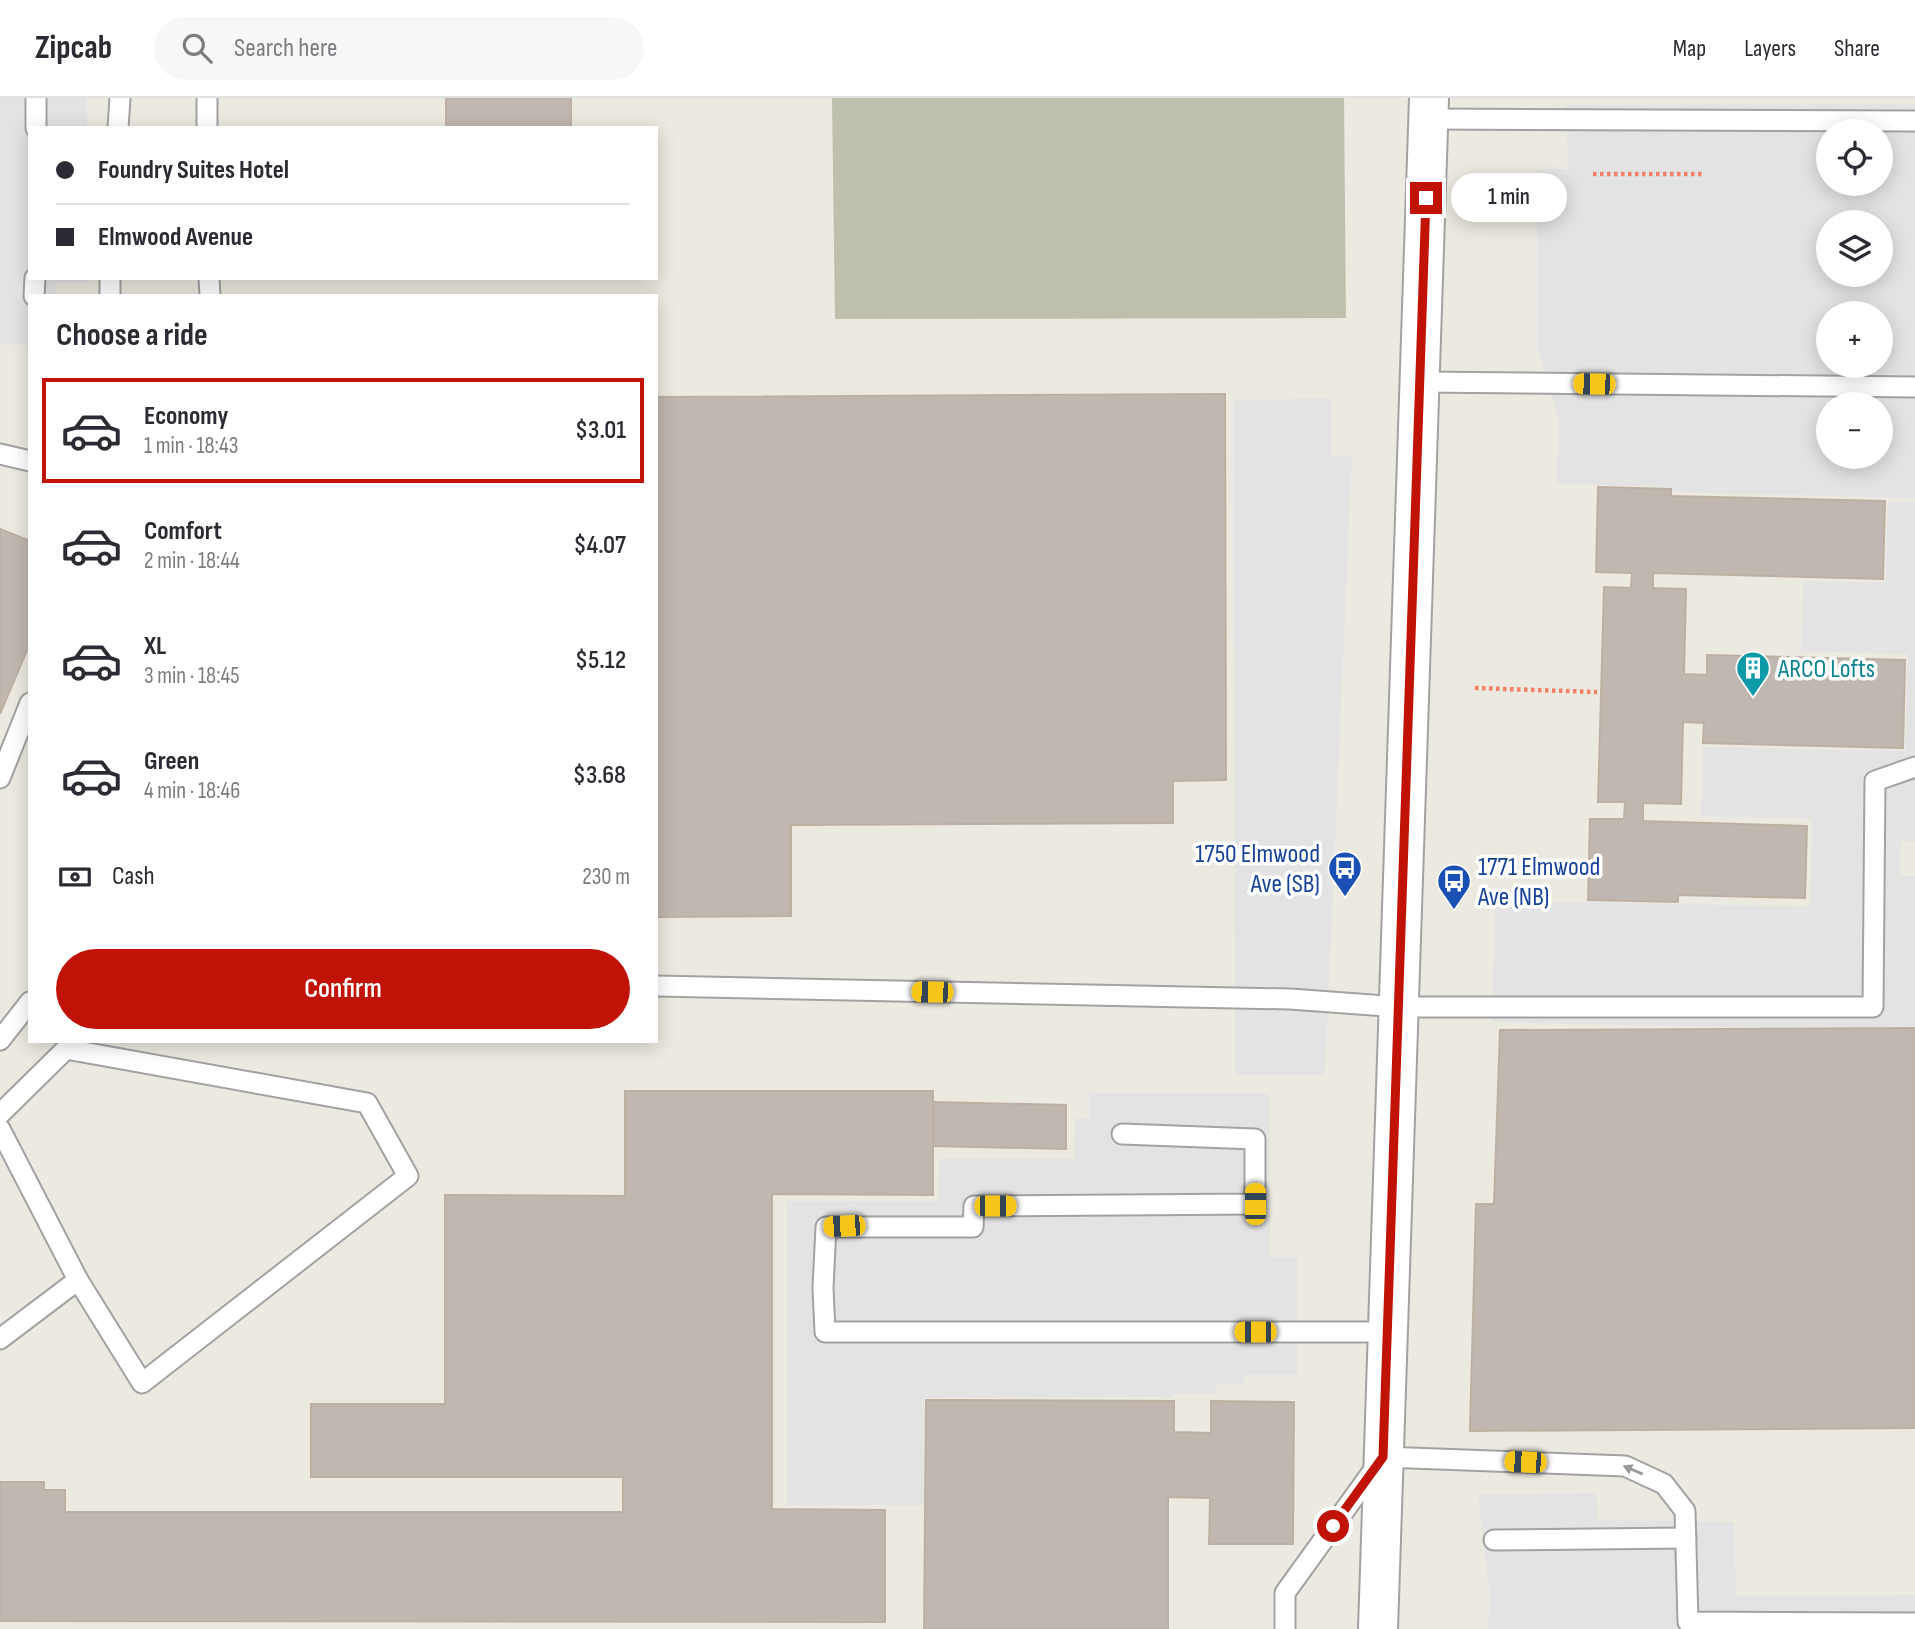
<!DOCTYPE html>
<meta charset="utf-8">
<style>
body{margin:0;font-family:"Sofia Sans Condensed",sans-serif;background:#f7f7f7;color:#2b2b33;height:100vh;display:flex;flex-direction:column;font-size:26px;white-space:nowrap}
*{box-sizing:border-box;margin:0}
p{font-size:23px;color:#7c7c81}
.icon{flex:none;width:38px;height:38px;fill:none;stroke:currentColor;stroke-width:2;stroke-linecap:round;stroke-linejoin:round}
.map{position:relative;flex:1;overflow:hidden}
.drawer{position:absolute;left:28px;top:196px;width:630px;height:749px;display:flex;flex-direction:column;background:#fff;border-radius:0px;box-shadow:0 4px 18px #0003}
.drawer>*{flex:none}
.guide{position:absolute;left:28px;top:28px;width:630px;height:154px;border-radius:0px;box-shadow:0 4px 18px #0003;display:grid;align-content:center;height:154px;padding:0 28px;background:#fff}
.fabs{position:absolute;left:1816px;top:21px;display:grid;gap:14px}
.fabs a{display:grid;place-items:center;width:77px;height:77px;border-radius:50%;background:#fff;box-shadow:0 4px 18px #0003;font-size:35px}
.end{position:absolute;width:32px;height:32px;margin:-16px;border:9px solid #c01205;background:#fff;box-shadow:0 0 0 4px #fff}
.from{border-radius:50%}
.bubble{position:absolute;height:49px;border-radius:24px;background:#fff;box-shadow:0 4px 18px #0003;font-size:23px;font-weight:600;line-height:49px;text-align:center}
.car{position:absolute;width:21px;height:42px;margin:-21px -10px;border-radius:9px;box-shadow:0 0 5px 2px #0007;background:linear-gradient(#f5c518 24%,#345 0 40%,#f5c518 0 76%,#345 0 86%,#f5c518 0)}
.guide b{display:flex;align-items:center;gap:24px;height:66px;font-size:26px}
.guide b+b{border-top:2px solid #e1e1e2}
.guide i{width:18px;height:18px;background:#2b2b33}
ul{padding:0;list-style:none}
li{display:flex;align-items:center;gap:21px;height:105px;margin:0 14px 10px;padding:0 14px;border:4px solid transparent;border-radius:0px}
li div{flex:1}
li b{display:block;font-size:26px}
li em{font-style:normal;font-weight:600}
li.selected{border-color:#c01205}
li>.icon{width:63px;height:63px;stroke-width:1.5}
h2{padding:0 28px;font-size:32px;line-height:84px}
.pay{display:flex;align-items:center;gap:18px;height:77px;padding:0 28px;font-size:26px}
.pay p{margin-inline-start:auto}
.primary-button{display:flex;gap:14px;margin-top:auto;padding:14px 28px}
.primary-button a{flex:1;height:80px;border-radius:42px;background:#c01205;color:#fff;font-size:28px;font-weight:600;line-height:80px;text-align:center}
header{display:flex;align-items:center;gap:42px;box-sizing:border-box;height:98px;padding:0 35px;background:#fff;border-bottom:2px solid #e1e1e2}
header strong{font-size:33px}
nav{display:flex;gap:38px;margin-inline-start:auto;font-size:24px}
.search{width:490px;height:63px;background:#f7f7f7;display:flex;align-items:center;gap:18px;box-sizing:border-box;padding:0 24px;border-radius:38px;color:#7c7c81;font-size:26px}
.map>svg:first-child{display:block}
.construction{fill:#bfc0ac}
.parking{fill:#e3e3e3;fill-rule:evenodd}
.building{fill:#c0b8b0;stroke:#bdb0a3;stroke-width:2}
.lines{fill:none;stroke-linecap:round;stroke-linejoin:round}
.service-casing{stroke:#a2a2a2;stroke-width:23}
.tertiary-casing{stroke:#a2a2a2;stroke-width:42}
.path{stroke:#f58068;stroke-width:4.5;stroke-dasharray:3.5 3.5;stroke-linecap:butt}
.service{stroke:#fff;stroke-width:19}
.tertiary{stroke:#fff;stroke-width:38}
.oneway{fill:#989898}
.route{stroke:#c01205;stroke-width:9}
.labels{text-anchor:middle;stroke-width:7;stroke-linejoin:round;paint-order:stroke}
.culture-label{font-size:26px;fill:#0d838f;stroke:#fff;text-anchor:start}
.transit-label{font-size:26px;fill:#164399;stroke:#fff;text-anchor:end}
</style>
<header>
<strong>Zipcab</strong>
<div class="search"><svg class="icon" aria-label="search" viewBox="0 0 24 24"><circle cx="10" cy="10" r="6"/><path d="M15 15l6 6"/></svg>Search here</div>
<nav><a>Map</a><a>Layers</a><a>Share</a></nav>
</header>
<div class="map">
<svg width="1915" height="1531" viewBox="0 0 1915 1531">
<rect width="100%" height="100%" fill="#ece9e0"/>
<path class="construction" d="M832 0H1344L1346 220 835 221Z"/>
<g class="parking">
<path d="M0 0H87V30H30V180H86V185H55V198H30V247L0 246Z"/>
<path d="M1915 6V400L1673 394V389L1557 386 1558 319 1537 250V72L1568 71 1566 7ZM1829 33H1881V86H1829ZM1829 124H1881V177H1829ZM1829 215H1881V268H1829ZM1829 306H1881V359H1829Z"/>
<path d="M1331 300V358H1352L1325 977H1235L1233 303Z"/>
<path d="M1888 404H1915V743H1901L1900 778H1915V933L1492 924 1495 802 1810 809 1812 721 1701 718 1703 649 1905 653 1908 556 1801 553 1803 483 1886 485Z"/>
<path d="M1089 995H1270V1159H1297V1277H1245L1244 1286H1216V1296H1173L1172 1299 924 1300V1407H787V1103H938L939 1061H1074L1075 1020H1089Z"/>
<path d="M1597 1395 1598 1422 1734 1424 1736 1498 1915 1497V1531H1488L1490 1500 1478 1396Z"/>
</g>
<g class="building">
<rect x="446" y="0" width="125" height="30"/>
<path d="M1225 296 1226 682 1173 683V725L791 727V818L656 819V299Z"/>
<path d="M1598 389 1671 391V398L1885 403 1883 481 1653 475V490L1686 491 1684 576 1707 577V557L1905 562 1903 650 1703 645 1704 625 1683 624 1681 706 1643 705V723L1807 728 1805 800 1678 797V804L1588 802 1590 721H1624L1625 704H1598L1604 489 1631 490 1632 475 1596 474Z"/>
<path d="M0 431 30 443V545L0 616Z"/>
<path d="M1915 930V1330L1470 1333 1476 1106H1494L1500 932Z"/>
<path d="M625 993H933V1097L772 1096V1411L885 1412V1524L0 1523V1384H44V1392H65V1414H623V1379H311V1306H445V1097L625 1098Z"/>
<path d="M933 1004 1066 1007V1051L933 1048Z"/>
<path d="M926 1302 1174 1303V1334L1211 1335V1303L1294 1304 1293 1446H1209L1210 1400 1168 1399V1531H924Z"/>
</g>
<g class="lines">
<g class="service-casing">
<g id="service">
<path d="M207 0V30"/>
<path d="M1428 21 1915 23"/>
<path d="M36 30V0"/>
<path d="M118 30 120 0"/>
<path d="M209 180 210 198"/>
<path d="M34 198 35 180"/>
<path d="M110 198V180"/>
<path d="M1419 284 1915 289"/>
<path d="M0 356 30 363"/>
<path d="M0 680 30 605"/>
<path d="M656 888 1290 901 1399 909H1873L1875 683 1915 669"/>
<path d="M0 942 30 904"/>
<path d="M0 1016 66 951 367 1005 408 1078 142 1285 78 1182"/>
<path d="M0 1031 78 1182 0 1241"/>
<path d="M1122 1036 1255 1041V1106L974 1108 973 1129H826L823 1190 825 1234H1388"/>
<path d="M1494 1442 1686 1440"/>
<path d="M1285 1531V1495L1383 1359 1625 1368 1664 1386 1685 1413 1688 1524 1915 1525"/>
</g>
</g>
<g class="tertiary-casing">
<path id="tertiary" d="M1378 1531 1429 0"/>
</g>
<g class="path">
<path d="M1593 76H1705"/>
<path d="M1475 590 1597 594"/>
</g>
<use href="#service" class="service"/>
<use href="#tertiary" class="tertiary"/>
</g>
<defs><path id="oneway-solid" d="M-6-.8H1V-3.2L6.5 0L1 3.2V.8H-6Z" transform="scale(1.75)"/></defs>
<use class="oneway" href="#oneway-solid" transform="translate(1633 1372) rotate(-157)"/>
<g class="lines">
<path class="route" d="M1333 1428 1383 1359 1426 100"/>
</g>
<defs>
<g id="building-pin" transform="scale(1.75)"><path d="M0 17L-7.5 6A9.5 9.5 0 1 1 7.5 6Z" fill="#0f9aa8" stroke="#fff"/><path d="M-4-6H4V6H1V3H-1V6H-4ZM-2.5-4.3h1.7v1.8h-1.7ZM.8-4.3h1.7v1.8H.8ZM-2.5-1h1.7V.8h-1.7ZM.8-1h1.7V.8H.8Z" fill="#fff"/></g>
<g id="bus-pin" transform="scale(1.75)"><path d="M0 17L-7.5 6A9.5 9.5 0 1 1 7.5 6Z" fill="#1a4fb4" stroke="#fff"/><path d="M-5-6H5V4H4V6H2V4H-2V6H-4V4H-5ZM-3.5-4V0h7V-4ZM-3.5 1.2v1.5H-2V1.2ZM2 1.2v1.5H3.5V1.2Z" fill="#fff"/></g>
</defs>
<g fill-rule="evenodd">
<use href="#building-pin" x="1753" y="570"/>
<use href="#bus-pin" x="1345" y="770"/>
<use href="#bus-pin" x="1454" y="783"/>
</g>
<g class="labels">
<g class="culture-label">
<text x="1778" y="579">ARCO Lofts</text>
</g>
<g class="transit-label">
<text x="1320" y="764">1750 Elmwood<tspan x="1320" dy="30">Ave (SB)</tspan></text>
<text x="1478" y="777" text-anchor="start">1771 Elmwood<tspan x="1478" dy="30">Ave (NB)</tspan></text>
</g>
</g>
</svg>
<div class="fabs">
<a><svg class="icon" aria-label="locate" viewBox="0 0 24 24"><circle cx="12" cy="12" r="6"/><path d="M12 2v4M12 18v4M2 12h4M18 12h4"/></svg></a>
<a><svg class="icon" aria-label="layers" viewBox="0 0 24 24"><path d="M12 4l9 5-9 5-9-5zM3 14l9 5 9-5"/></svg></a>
<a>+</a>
<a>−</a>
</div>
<i class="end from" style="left:1333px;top:1428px"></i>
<i class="end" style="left:1426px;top:100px"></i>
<div class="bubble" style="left:1451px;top:75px;width:116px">1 min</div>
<i class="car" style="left:1594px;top:286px;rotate:271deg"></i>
<i class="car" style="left:932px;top:894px;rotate:271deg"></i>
<i class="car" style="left:1255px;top:1106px;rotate:0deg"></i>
<i class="car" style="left:995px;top:1108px;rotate:90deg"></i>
<i class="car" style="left:844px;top:1128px;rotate:268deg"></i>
<i class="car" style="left:1255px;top:1234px;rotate:270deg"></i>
<i class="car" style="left:1525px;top:1364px;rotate:272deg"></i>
<div class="guide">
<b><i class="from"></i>Foundry Suites Hotel</b>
<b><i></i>Elmwood Avenue</b>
</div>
<section class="drawer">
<h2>Choose a ride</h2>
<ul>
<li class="selected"><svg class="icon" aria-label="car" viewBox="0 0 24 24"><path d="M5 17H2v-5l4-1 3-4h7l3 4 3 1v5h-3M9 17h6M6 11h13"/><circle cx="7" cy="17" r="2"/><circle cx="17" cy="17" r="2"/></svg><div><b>Economy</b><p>1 min · 18:43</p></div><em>$3.01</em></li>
<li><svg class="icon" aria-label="car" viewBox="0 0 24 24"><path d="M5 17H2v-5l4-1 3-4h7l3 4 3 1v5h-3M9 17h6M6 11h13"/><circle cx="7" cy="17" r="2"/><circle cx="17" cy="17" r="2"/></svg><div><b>Comfort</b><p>2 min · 18:44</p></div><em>$4.07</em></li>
<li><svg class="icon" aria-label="car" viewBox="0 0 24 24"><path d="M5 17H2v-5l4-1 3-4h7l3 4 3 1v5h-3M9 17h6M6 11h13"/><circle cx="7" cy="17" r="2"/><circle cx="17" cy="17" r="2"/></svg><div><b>XL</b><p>3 min · 18:45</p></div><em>$5.12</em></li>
<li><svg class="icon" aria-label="car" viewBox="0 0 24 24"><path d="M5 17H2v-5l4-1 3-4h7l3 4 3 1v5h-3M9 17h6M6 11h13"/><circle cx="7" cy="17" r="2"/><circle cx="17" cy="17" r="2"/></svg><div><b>Green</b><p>4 min · 18:46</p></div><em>$3.68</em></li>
</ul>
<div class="pay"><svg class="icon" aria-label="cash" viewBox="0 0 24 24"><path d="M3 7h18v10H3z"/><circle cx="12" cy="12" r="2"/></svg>Cash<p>230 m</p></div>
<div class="primary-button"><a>Confirm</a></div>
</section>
</div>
